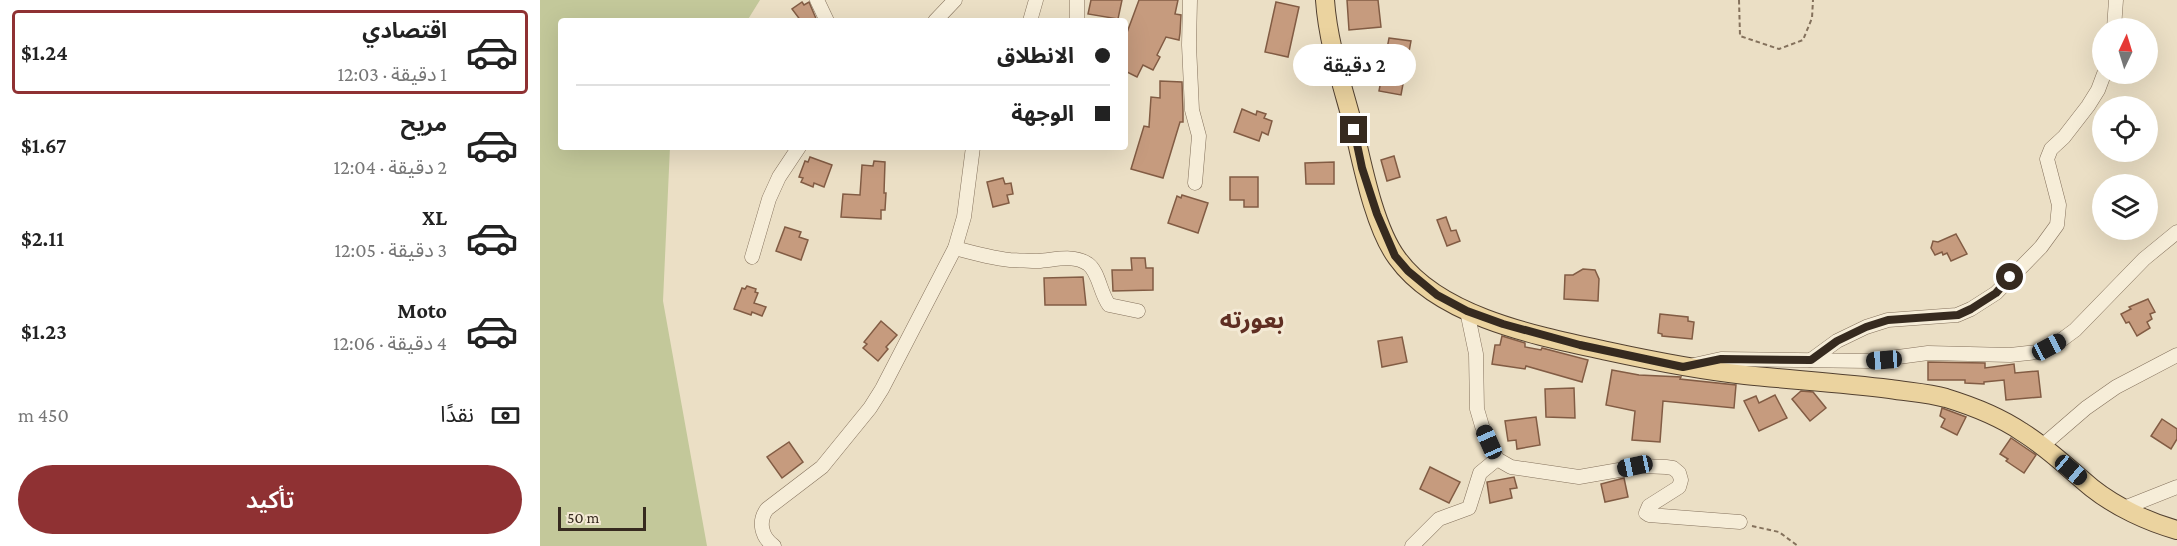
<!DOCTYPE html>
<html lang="ar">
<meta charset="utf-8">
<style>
body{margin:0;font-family:"Crimson Pro","Noto Sans Arabic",serif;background:#f2f2f2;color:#222;direction:rtl;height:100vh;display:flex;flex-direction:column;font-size:22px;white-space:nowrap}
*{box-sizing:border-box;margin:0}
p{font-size:20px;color:#767676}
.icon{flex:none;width:33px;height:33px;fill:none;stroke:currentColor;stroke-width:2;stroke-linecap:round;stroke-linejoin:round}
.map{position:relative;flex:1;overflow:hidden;direction:ltr}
.sheet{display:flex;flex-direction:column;background:#fff;width:540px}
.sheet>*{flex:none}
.guide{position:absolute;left:18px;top:18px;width:570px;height:132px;border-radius:6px;box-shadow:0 6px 24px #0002;direction:rtl;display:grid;align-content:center;height:132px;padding:0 18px;background:#fff}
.needle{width:39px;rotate:4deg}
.tools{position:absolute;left:1552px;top:18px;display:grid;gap:12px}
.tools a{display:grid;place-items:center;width:66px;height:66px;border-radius:50%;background:#fff;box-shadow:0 6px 24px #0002;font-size:30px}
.scale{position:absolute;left:18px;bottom:15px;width:88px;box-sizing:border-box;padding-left:6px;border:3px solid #362a1f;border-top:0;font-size:16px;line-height:21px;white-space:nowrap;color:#362a1f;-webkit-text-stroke:4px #f3e9d4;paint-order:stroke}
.end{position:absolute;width:27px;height:27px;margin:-14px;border:8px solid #362a1f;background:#fff;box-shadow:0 0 0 3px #fff}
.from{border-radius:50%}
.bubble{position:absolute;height:42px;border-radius:21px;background:#fff;box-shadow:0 6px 24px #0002;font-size:20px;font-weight:600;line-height:42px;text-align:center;direction:rtl}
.car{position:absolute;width:18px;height:36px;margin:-18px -9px;border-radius:8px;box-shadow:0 0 4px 2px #0007;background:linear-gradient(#222 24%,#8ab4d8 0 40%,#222 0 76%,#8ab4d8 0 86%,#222 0)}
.guide b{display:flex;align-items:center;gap:21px;height:57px;font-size:22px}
.guide b+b{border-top:2px solid #e0e0e0}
.guide i{width:15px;height:15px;background:#222}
ul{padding:10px 0 0;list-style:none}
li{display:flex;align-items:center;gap:18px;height:84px;margin:0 12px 9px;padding:0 6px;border:3px solid transparent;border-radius:6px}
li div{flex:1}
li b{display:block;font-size:22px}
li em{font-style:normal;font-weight:600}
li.current{border-color:#8f3133}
li>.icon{width:54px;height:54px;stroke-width:1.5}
.pay{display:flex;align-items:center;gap:15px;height:66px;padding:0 18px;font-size:22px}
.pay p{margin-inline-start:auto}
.primary-button{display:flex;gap:12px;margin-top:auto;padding:12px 18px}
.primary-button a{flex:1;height:69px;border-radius:36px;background:#8f3133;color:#fff;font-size:24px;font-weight:600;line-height:69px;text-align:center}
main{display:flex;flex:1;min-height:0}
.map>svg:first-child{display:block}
.green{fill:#c3c89a}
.building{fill:#c69b7e;stroke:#825c44;stroke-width:1.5}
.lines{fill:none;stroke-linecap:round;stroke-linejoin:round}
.minor-casing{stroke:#84715c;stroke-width:15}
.major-casing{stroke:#524030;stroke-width:20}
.path{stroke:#84715c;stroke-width:2;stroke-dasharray:4.5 3;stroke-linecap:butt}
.minor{stroke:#f6edd8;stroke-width:14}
.major{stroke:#ebd39f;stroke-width:18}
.route{stroke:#362a1f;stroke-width:8}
.labels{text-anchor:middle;stroke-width:6;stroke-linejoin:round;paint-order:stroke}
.quarter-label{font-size:24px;font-weight:bold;fill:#5f2e22;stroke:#f3e9d4}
</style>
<main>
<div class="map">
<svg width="1637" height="546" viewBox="0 0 1637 546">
<rect width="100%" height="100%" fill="#ebdfc5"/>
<path class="green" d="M0 0H220L207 21H21V147H130L123 301 167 546H0Z"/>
<g class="building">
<path d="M551 0H582L578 19 548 14Z"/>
<path d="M599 0H638L635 14 641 15 640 33 639 40 626 37 617 55 620 57 613 70 603 65 597 77 585 71V38Z"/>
<path d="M807 0H838L841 27 809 30Z"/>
<path d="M262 2 264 5 269 2 277 21H261L252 9Z"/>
<path d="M736 2 759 7 748 57 725 52Z"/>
<path d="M849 38 871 41 861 95 839 91Z"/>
<path d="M620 81 642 82 643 112V122H640L623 178 591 169 604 126 609 127 611 97 620 98Z"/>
<path d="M702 109 716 115 717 111 726 114 724 118 732 121 728 135 722 132 719 141 694 132Z"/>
<path d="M854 156 860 177 847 181 841 160Z"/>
<path d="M270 157 292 165 284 187 274 183 273 187 261 182 263 178 259 177 265 161 268 162Z"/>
<path d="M334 161 345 162 344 193H346L345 210H341V219L301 217 303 194 320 195 322 165 333 166Z"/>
<path d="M794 162V184H766L765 163Z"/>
<path d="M690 177H718V207H704V200H690Z"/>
<path d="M463 178 465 184 471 183 473 194 467 195 469 203 453 207 447 182Z"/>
<path d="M642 195 668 203 658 233 628 223 637 196 641 198Z"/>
<path d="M906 217 911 231 916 230 920 241 907 246 897 220Z"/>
<path d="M245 227 261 232 259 237 268 240 261 260 236 251Z"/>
<path d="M1416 234 1427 254 1411 261 1407 253 1403 255 1402 252 1395 255 1391 248 1393 241 1398 242Z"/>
<path d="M591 258H605L606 268H613V290L573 291 572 270H592Z"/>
<path d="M1043 269 1055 270 1059 279 1058 301 1024 299 1025 275H1033Z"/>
<path d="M543 277 546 305H505L504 278Z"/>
<path d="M207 286 216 289 215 292 218 293 214 303 226 307 222 316 212 312 211 315 194 309 202 288 205 289Z"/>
<path d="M1608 299 1615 312 1610 314 1612 319 1607 322 1610 328 1597 336 1589 322 1586 323 1581 314 1591 309 1589 307Z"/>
<path d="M1120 314 1148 317V321L1154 322 1152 339 1122 336V334L1118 333Z"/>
<path d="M341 321 357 335 346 347 348 349 338 361 323 348 327 344 324 342Z"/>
<path d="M962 336 985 343V347L1001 350 1002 348 1048 360 1042 382 986 366 985 369 952 364 955 345H960Z"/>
<path d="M862 337 867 362 842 367 838 341Z"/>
<path d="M1388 362 1445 363V368L1474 364 1475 373 1498 371 1501 397 1466 400 1464 380 1444 382V384L1425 383V380H1388Z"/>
<path d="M1072 370 1099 375 1141 377 1140 379 1196 385 1194 408 1123 401 1120 442 1092 440 1095 411 1066 405Z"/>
<path d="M1034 388 1035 418 1006 417 1005 389Z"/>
<path d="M1261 391 1273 392 1286 408 1270 421 1252 399Z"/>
<path d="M1235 395 1247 418 1219 431 1204 401 1216 396 1219 403Z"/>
<path d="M1402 408 1426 417 1417 435 1401 427 1405 419 1400 416Z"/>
<path d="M996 417 1000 445 977 449 976 440 968 441 965 421Z"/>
<path d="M1622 419 1637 429V439L1631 449 1611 436Z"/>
<path d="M1471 438 1496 455 1484 473 1466 461 1468 459 1460 454Z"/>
<path d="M249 442 263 462 242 478 227 457Z"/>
<path d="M890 467 920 482 909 503 880 489Z"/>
<path d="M974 477 977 488 970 489 972 498 950 503 947 482Z"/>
<path d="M1084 478 1088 497 1065 502 1061 484Z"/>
</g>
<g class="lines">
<g class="minor-casing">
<g id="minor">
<path d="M277 0 287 21"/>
<path d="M537 0V21"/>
<path d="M650 0 649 45 652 110 659 136 655 183"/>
<path d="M395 21 415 0"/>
<path d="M490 21 496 0"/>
<path d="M1574 28 1576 0"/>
<path d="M415 248C433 253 451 258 470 260 479 260 489 261 498 261 515 260 533 254 548 264 559 272 560 293 569 305L598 311"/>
<path d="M212 257 229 199 239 177 259 147"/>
<path d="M927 311 936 354 937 409 942 426 957 459 971 467 1039 477 1102 466 1126 467 1133 468 1139 473 1141 480 1139 487 1109 506 1106 513 1109 515 1200 522"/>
<path d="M1271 360 1297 341 1326 327 1348 320 1417 315 1431 309 1456 293 1501 247 1517 225 1519 205 1507 159 1511 149 1524 137 1548 106 1558 90 1564 74"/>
<path d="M1154 365 1181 359 1328 361 1388 353 1470 355 1497 352 1520 341 1535 330 1604 259 1637 232"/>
<path d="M1502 446 1546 408 1576 387 1637 355"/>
<path d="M1584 508 1637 487"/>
<path d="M234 546C221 537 218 521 227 509L282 467 330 408 342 389 415 248 424 217 433 147"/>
<path d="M872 546 899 519 929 508 940 473 957 459"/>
</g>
</g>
<g class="major-casing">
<path id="major" d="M785 0C788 43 802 84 813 125 822 163 834 227 857 258 900 318 999 336 1067 351 1113 361 1159 370 1205 375 1254 380 1302 383 1350 389 1369 392 1388 393 1406 398 1432 406 1460 417 1482 432 1508 448 1529 469 1552 488 1576 507 1608 522 1637 530"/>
</g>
<g class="path">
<path d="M1199 0 1200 36 1239 49 1263 40 1272 18 1273 0"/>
<path d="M1212 526 1239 532 1258 546"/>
</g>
<use href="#minor" class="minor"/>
<use href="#major" class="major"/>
</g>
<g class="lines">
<path class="route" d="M814 130 822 168 837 214 855 256 868 271 897 295 927 311 963 324 1040 345 1143 367 1181 359 1271 360 1297 341 1326 327 1348 320 1418 315 1431 309 1456 293 1470 277"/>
</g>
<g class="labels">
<g class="quarter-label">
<text x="712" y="328">بعورته</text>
</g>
</g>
</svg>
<div class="tools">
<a><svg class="needle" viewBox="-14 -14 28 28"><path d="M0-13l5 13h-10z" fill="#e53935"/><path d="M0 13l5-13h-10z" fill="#767676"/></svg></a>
<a><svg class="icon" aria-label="locate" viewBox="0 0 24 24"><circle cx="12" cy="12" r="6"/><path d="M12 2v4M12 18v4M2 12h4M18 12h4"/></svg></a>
<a><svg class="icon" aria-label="layers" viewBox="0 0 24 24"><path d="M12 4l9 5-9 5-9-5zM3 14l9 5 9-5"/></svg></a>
</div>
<div class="scale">50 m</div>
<i class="end from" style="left:1470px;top:277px"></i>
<i class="end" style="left:814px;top:130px"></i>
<div class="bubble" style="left:753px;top:44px;width:123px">2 دقيقة</div>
<i class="car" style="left:1509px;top:347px;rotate:62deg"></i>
<i class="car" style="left:1344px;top:360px;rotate:266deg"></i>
<i class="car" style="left:949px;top:442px;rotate:336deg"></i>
<i class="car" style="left:1095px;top:466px;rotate:258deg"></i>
<i class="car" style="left:1531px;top:470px;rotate:130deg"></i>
<div class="guide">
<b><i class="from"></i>الانطلاق</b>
<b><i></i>الوجهة</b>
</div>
</div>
<section class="sheet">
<ul>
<li class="current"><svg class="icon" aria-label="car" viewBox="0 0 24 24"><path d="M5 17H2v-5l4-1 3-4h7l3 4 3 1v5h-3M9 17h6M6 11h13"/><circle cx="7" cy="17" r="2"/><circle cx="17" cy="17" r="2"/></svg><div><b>اقتصادي</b><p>1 دقيقة · 12:03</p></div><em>$1.24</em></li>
<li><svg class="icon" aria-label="car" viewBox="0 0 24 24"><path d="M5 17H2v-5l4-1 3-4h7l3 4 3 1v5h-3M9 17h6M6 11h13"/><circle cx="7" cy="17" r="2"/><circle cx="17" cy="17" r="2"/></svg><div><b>مريح</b><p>2 دقيقة · 12:04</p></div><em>$1.67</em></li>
<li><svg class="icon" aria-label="car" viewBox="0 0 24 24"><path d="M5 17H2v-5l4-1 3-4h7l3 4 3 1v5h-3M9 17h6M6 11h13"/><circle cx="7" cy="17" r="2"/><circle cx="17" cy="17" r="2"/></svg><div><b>XL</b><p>3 دقيقة · 12:05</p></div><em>$2.11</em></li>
<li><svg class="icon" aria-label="car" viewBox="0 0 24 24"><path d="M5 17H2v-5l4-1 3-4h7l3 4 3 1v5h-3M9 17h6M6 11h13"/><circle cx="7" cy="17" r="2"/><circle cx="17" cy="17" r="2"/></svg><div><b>Moto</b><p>4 دقيقة · 12:06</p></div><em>$1.23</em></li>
</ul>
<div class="pay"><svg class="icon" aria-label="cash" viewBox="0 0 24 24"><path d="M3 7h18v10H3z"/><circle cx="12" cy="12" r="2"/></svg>نقدًا<p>450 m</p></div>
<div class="primary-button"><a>تأكيد</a></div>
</section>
</main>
